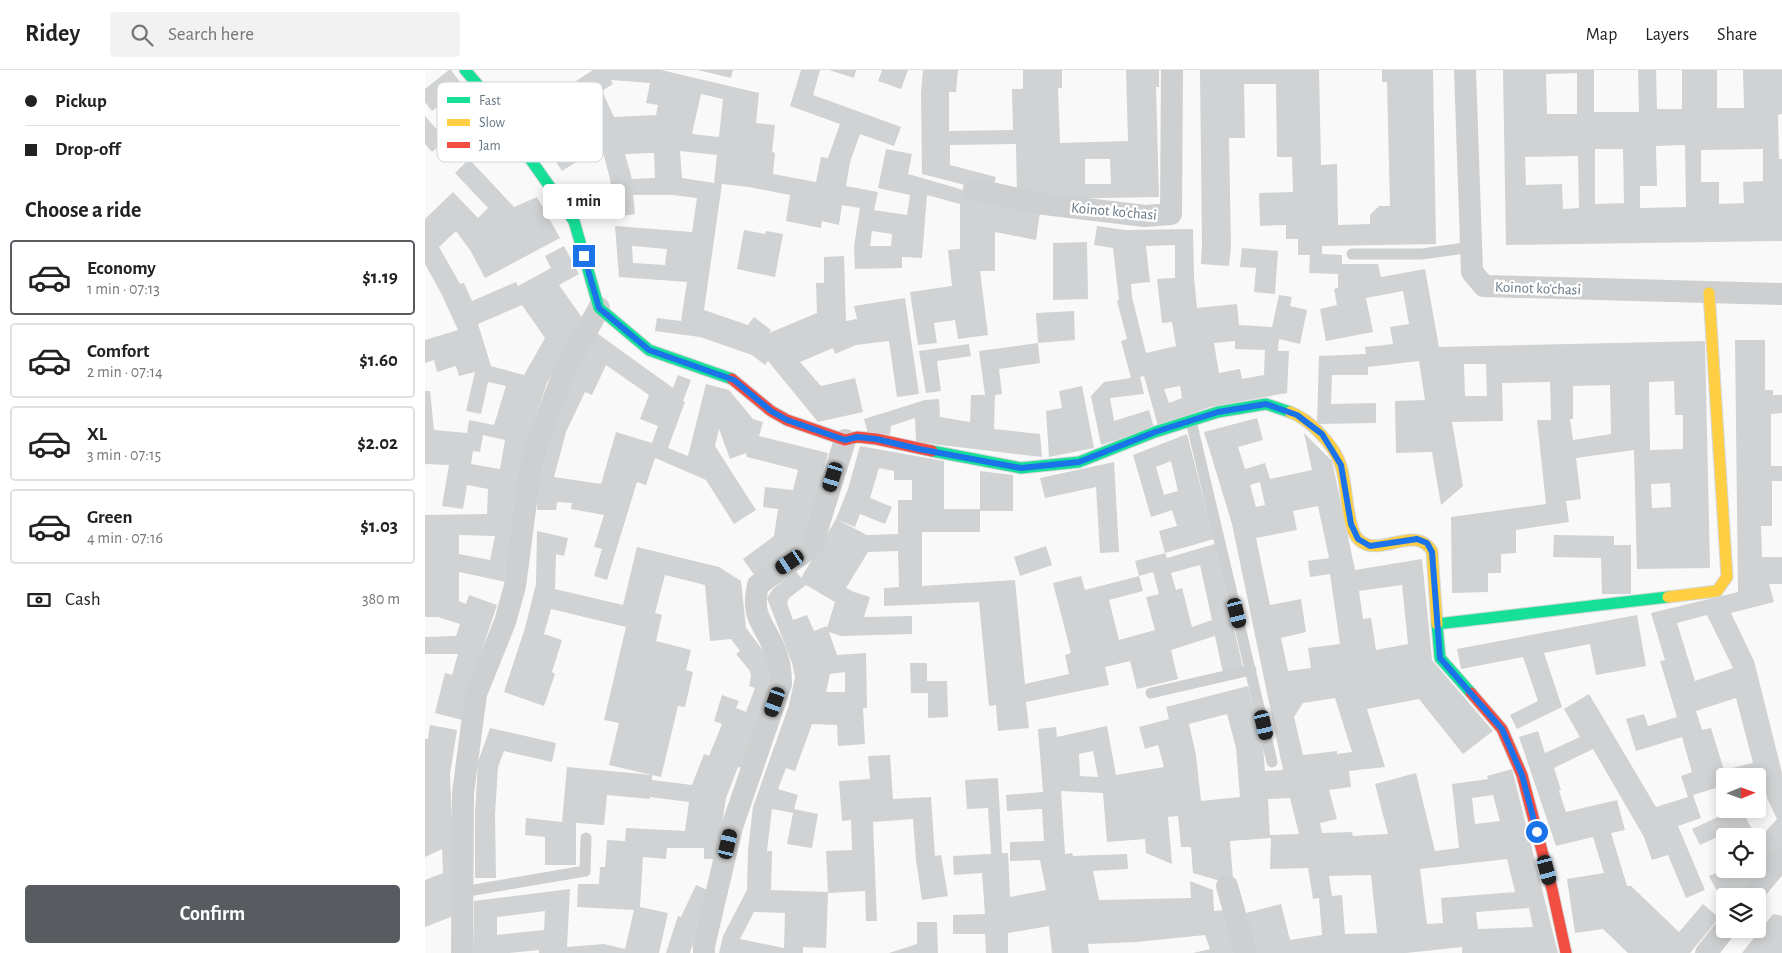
<!DOCTYPE html>
<meta charset="utf-8">
<style>
body{margin:0;font-family:"Alegreya Sans",sans-serif;background:#f2f2f2;color:#222;height:100vh;display:flex;flex-direction:column;font-size:19px;white-space:nowrap}
*{box-sizing:border-box;margin:0}
p{font-size:16px;color:#767676}
.icon{flex:none;width:28px;height:28px;fill:none;stroke:currentColor;stroke-width:2;stroke-linecap:round;stroke-linejoin:round}
.map{position:relative;flex:1;overflow:hidden}
.details{display:flex;flex-direction:column;background:#fff;width:425px}
.details>*{flex:none}
.hud{display:grid;align-content:center;height:110px;padding:0 25px;background:#fff}
.needle{width:32px;rotate:89deg}
.buttons{position:absolute;left:1291px;top:698px;display:grid;gap:10px}
.buttons a{display:grid;place-items:center;width:50px;height:50px;border-radius:5px;background:#fff;box-shadow:0 2px 12px #0003;font-size:25px}
.end{position:absolute;width:22px;height:22px;margin:-11px;border:6px solid #1a73e8;background:#fff;box-shadow:0 0 0 2px #fff}
.from{border-radius:50%}
.bubble{position:absolute;height:35px;border-radius:5px;background:#fff;box-shadow:0 2px 12px #0003;font-size:16px;font-weight:700;line-height:35px;text-align:center}
.car{position:absolute;width:15px;height:30px;margin:-15px -8px;border-radius:6px;box-shadow:0 0 4px 1px #0007;background:linear-gradient(#222 24%,#8ab4d8 0 40%,#222 0 76%,#8ab4d8 0 86%,#222 0)}
.hud b{display:flex;align-items:center;gap:18px;height:48px;font-size:19px}
.hud b+b{border-top:1px solid #e0e0e0}
.hud i{width:12px;height:12px;background:#222}
ul{padding:0;list-style:none}
li{display:flex;align-items:center;gap:15px;height:75px;margin:0 10px 8px;padding:0 15px;border:2px solid #e0e0e0;border-radius:5px}
li div{flex:1}
li b{display:block;font-size:19px}
li em{font-style:normal;font-weight:700}
li.active{border-color:#585c60}
li>.icon{width:45px;height:45px;stroke-width:1.5}
h2{padding:0 25px;font-size:22px;line-height:60px}
.pay{display:flex;align-items:center;gap:12px;height:55px;padding:0 25px;font-size:19px}
.pay p{margin-inline-start:auto}
.cta{display:flex;gap:10px;margin-top:auto;padding:10px 25px}
.cta a{flex:1;height:58px;border-radius:5px;background:#585c60;color:#fff;font-size:20px;font-weight:700;line-height:58px;text-align:center}
header{display:flex;align-items:center;gap:30px;box-sizing:border-box;height:70px;padding:0 25px;background:#fff;border-bottom:1px solid #e0e0e0}
header strong{font-size:24px}
nav{display:flex;gap:28px;margin-inline-start:auto;font-size:18px}
.search{width:350px;height:45px;background:#f2f2f2;display:flex;align-items:center;gap:12px;box-sizing:border-box;padding:0 18px;border-radius:5px;color:#767676;font-size:19px}
main{display:flex;flex:1;min-height:0}
.map>svg:first-child{display:block}
.building{fill:#d0d2d3;fill-rule:evenodd}
.lines{fill:none;stroke-linecap:round;stroke-linejoin:round}
.fast-casing{stroke:#d5d6d7;stroke-width:13}
.slow-casing{stroke:#d5d6d7;stroke-width:13}
.jam-casing{stroke:#d5d6d7;stroke-width:13}
.lane{stroke:#cecfd0;stroke-width:11}
.street{stroke:#cecfd0;stroke-width:22}
.fast{stroke:#16e098;stroke-width:11}
.slow{stroke:#ffcf43;stroke-width:11}
.jam{stroke:#f24e42;stroke-width:11}
.route{stroke:#1a73e8;stroke-width:6}
.labels{text-anchor:middle;stroke-width:5;stroke-linejoin:round;paint-order:stroke}
.street-label{font-size:15px;fill:#657683;stroke:#fff}
.key{fill:#fff;stroke:#d1d6da;stroke-width:1}
.key-label{font-size:14px;fill:#657683}
</style>
<header>
<strong>Ridey</strong>
<div class="search"><svg class="icon" aria-label="search" viewBox="0 0 24 24"><circle cx="10" cy="10" r="6"/><path d="M15 15l6 6"/></svg>Search here</div>
<nav><a>Map</a><a>Layers</a><a>Share</a></nav>
</header>
<main>
<section class="details">
<div class="hud">
<b><i class="from"></i>Pickup</b>
<b><i></i>Drop-off</b>
</div>
<h2>Choose a ride</h2>
<ul>
<li class="active"><svg class="icon" aria-label="car" viewBox="0 0 24 24"><path d="M5 17H2v-5l4-1 3-4h7l3 4 3 1v5h-3M9 17h6M6 11h13"/><circle cx="7" cy="17" r="2"/><circle cx="17" cy="17" r="2"/></svg><div><b>Economy</b><p>1 min · 07:13</p></div><em>$1.19</em></li>
<li><svg class="icon" aria-label="car" viewBox="0 0 24 24"><path d="M5 17H2v-5l4-1 3-4h7l3 4 3 1v5h-3M9 17h6M6 11h13"/><circle cx="7" cy="17" r="2"/><circle cx="17" cy="17" r="2"/></svg><div><b>Comfort</b><p>2 min · 07:14</p></div><em>$1.60</em></li>
<li><svg class="icon" aria-label="car" viewBox="0 0 24 24"><path d="M5 17H2v-5l4-1 3-4h7l3 4 3 1v5h-3M9 17h6M6 11h13"/><circle cx="7" cy="17" r="2"/><circle cx="17" cy="17" r="2"/></svg><div><b>XL</b><p>3 min · 07:15</p></div><em>$2.02</em></li>
<li><svg class="icon" aria-label="car" viewBox="0 0 24 24"><path d="M5 17H2v-5l4-1 3-4h7l3 4 3 1v5h-3M9 17h6M6 11h13"/><circle cx="7" cy="17" r="2"/><circle cx="17" cy="17" r="2"/></svg><div><b>Green</b><p>4 min · 07:16</p></div><em>$1.03</em></li>
</ul>
<div class="pay"><svg class="icon" aria-label="cash" viewBox="0 0 24 24"><path d="M3 7h18v10H3z"/><circle cx="12" cy="12" r="2"/></svg>Cash<p>380 m</p></div>
<div class="cta"><a>Confirm</a></div>
</section>
<div class="map">
<svg width="1357" height="883" viewBox="0 0 1357 883">
<rect width="100%" height="100%" fill="#f9f9f9"/>
<g class="building">
<path d="M24 0H26L39 17 7 41 0 32V19Z"/>
<path d="M168 0H236L334 23 331 53 350 55 347 82 350 83 348 104 391 112 396 87 403 88 415 54 365 36 376 0H395L388 25 476 57 469 76 435 64 425 92 421 116 453 122 449 140 482 145 485 125 453 118 461 79 487 84 483 104 615 142 611 170 570 162V201H555L563 265 533 269 530 250 509 253 512 273 493 275 485 222 527 216 523 180 535 179V134L502 125 497 188 477 187V198L430 199 429 176 435 138 417 135 414 155 397 151 396 158 361 151 365 125 324 117 297 114 279 240 323 255 329 247 346 260 344 263 392 243 391 213H399V187L419 186 421 251 432 249 429 236 480 228 494 324 472 327 464 271 431 275 410 284 408 278 375 292 396 316 430 308 438 342 393 352 343 291 340 295 327 285 275 267 230 261 232 248 256 251 262 212 194 207 190 156 267 162 272 128 248 125H208L210 144 190 147 185 109 174 67 151 11ZM186 10 225 13 221 33 233 35 231 45 189 47 177 21 188 14ZM276 24 298 29 294 67 267 64ZM255 81 292 85 289 113 257 108ZM229 83 230 108 207 109 200 84ZM447 161 467 164 466 176H445ZM207 176 242 179 240 195 208 193Z"/>
<path d="M273 0H308L306 8Z"/>
<path d="M404 0H431L429 8Z"/>
<path d="M457 0H483L476 19 453 11Z"/>
<path d="M498 0H533L531 22H524V61L588 60 587 19H598V0H637V18H633L635 73 703 71 701 0H734V17H731L734 127 619 129 592 124 591 74 525 75V95L571 107 567 122 497 104 496 23ZM660 89H685L686 114H660Z"/>
<path d="M775 0H894L896 95 912 94 913 155 945 154V145L954 136H965L962 12H957V0H1008L1011 174 897 176V184L917 185V194H953L956 207 1000 199 1014 277 1280 271 1285 498 1212 499 1209 380 1151 388 1156 429 1141 431 1144 452 1091 460V483L1076 484V503H1063V522L1027 523 1026 447 1121 434 1112 350H1126L1125 312 1077 313 1078 351 1027 352 1038 416 1016 435 1007 382 971 383 970 331 1000 330 994 291 943 297V305H907L906 334 951 333V353L892 354 894 286 941 284 940 277 968 274 965 257 984 254 978 221 941 228 948 262 901 271 895 239 912 235 909 219 913 218V204L884 203 885 185H873V169H861V155L835 156 834 123 868 122 867 87H852L851 14H819L820 68H804L806 177 804 196 776 194 777 175ZM1039 294H1061L1062 326H1040ZM1249 311 1250 345H1258V379L1225 380 1224 312ZM1185 315 1186 364 1148 370 1145 349H1148V316ZM1245 413 1246 437 1227 438 1226 414Z"/>
<path d="M1078 0H1169V42H1214L1213 0H1231L1232 39H1257V0H1292V38H1319L1318 0H1357V44L1353 45 1354 89H1357V171L1081 175ZM1152 3V44H1122L1121 4ZM1260 75 1261 137 1215 138V116H1232L1231 76ZM1170 79H1198L1199 133 1170 134ZM1338 79V111L1318 112 1319 133 1294 134V112H1276V80ZM1153 86 1154 138 1138 139 1137 114 1101 115 1100 87Z"/>
<path d="M0 46 21 70 7 82 0 74Z"/>
<path d="M129 62 140 78 149 72 159 87 137 101 117 70Z"/>
<path d="M44 89 89 137 112 127 135 168 60 208 45 180 31 161 14 177 35 214 39 213 47 231 91 212 93 216 126 198 120 186 139 176 154 204 134 215 163 256 148 267 122 313 105 363 81 512 34 502V531L41 534 44 525 72 535 47 610 37 650 10 643 20 603 27 605 33 584H0V567L31 566 35 554 13 547H0V445L62 444 63 419 42 415 38 439 17 436 24 395 0 394V321H5L9 360 42 363 44 350 69 355 81 316 63 312 56 344 41 341 50 302 34 306 31 296 12 302 9 290 0 293V270L33 260 16 223 0 194V149L28 122 53 148 63 138 30 103ZM97 235 120 268 99 305 66 296 53 254ZM58 365 80 370 75 399 46 394 48 381 55 382ZM34 465 70 466 65 490 34 484Z"/>
<path d="M672 156 700 160 768 159 769 206 772 238 812 234 814 255 847 257 854 225 867 227 865 236 882 240 875 274 854 269 853 281H864L862 323 785 337 733 356 719 306 715 307 719 324 685 328 689 351 724 340 729 358 676 375 666 326 679 312 706 308 696 271 702 269 692 231 694 230 688 178 669 175ZM750 175V208L732 209 737 253 747 252 751 276 721 283 707 227 706 214 725 212 721 176ZM810 271V279L840 280 839 305 817 309 815 299 794 303 789 273ZM755 316 757 328 744 333 739 319Z"/>
<path d="M319 160 340 164 341 161 358 164 350 207 312 199Z"/>
<path d="M662 172 663 229 628 230V173Z"/>
<path d="M817 178 853 181 850 224 829 222 831 198 815 197Z"/>
<path d="M649 241 650 270 613 273 611 243Z"/>
<path d="M169 261 248 318 253 305 266 310 258 331 260 332 243 378 263 386 281 314 304 320 328 349 338 352 334 366 403 383 388 443 385 466 330 506 318 489 349 466 353 439 338 437 340 417 368 420 373 400 322 387 321 383 305 389 294 359 290 376 331 440 309 454 281 410 230 388 221 415 212 412 182 510 169 506 177 479 169 477 179 445 146 439 147 433 132 432 131 440H112L113 406 126 355ZM181 295 224 325 215 349 233 356 227 373 191 362 176 414 129 407 141 362 160 322 167 325Z"/>
<path d="M1310 270H1340V320H1348V325H1357V343L1346 344V396H1357V411H1347V456H1336L1337 487H1357V514H1344L1349 532 1306 543 1329 591 1357 703V778L1314 826H1300V837L1284 806 1300 799H1302L1306 806 1312 799H1332V771L1352 749 1342 728 1339 714 1332 716V706H1300V715L1268 725 1276 748 1253 756 1280 820 1261 828 1243 785 1227 790 1219 767 1168 679 1129 698 1136 720 1134 721 1141 742 1192 730 1200 760 1186 763 1202 816H1206L1254 862 1278 834 1294 848 1265 883H1203L1178 859 1150 863 1142 809 1179 803 1168 767 1131 776 1094 667 1113 661 1120 683 1155 667 1139 639 1164 624 1231 737 1263 727 1256 706 1267 702 1257 667 1211 681 1201 649 1219 644 1223 656 1252 647 1235 591 1240 590 1226 543 1313 522ZM1282 545 1308 598 1270 611 1252 553ZM1311 628 1328 693 1299 700 1286 658 1277 660 1271 641Z"/>
<path d="M613 273 615 293 574 299 577 324 570 325 569 359 615 364 617 387 491 372 490 348 466 356 465 365 443 363 439 349 500 330 514 329 515 347 545 352 546 325H560L554 281Z"/>
<path d="M544 274 546 286 512 291 516 321 501 323 494 281Z"/>
<path d="M657 316 669 378 624 387 621 341 637 338 634 321Z"/>
<path d="M832 348 838 370 813 377 820 399 840 393 845 409 887 400 879 363 907 391 930 500 997 489 1007 590 1068 661 1038 684 994 629 942 639 960 697 924 701 926 717 904 720 912 749 895 753 897 763 927 762 928 766 963 764 950 714 991 703 1010 781 1034 778 1027 714 1063 709 1062 706 1087 699 1133 883H1037V877L981 883H830L821 843 856 834 865 870 897 865 894 828 888 829 883 798 845 799 846 768 805 771 808 809 792 810 768 803 766 777H756L753 746 743 747 747 794 721 783 720 769 682 772 678 723 636 721 640 784 647 783 648 786 702 784 703 799 668 801 674 830 766 828 765 811 788 820 789 841 801 840 816 883H768L785 879 780 865 712 872 663 874 664 883H627L624 856 583 863V883H561L560 864H528V845L560 844 557 803 529 805 528 786 566 784 563 738 542 739 540 710 573 708 577 783H583L585 827 621 820 615 790 585 791V772L619 771 617 739 582 741 581 725 618 722 613 659 631 657 632 667 682 656 691 705 739 697 733 675 720 679 714 657 744 649 741 637 823 616 838 676 840 701 858 700 807 454 779 362ZM835 412 840 435 831 437 825 415ZM893 436 904 488 883 491 885 507 905 504 915 574 883 578 886 598 863 601 856 568 881 562 876 529 845 535 831 468 872 460 868 441ZM977 515 983 574 951 580 946 548 938 549 934 521ZM910 628 927 682 912 684V681L878 685 869 647 878 633ZM802 644 811 678 815 727 776 731 771 685 764 654ZM668 681 673 707 655 706 654 684ZM1068 725 1075 751 1050 754 1047 728ZM865 728 874 764 845 765 843 729ZM1082 789 1090 822 1016 828 1018 853 1002 854 995 799ZM946 805 952 863 920 864 917 825 907 826 904 806ZM1104 838 1108 857 1053 859 1051 842Z"/>
<path d="M762 364 789 469 740 483 742 488 790 474 818 598 798 603 790 566 746 580 753 609 712 619 705 591 680 597 684 615 601 632 604 658 573 661 571 635 564 636 554 532 459 536V518L474 517 473 481 443 482 421 518 429 522 445 527 439 547 487 546V564L416 566 404 562 412 585 441 583 442 638H438L440 674 413 676 412 655 387 654 370 701 361 698 353 719 373 725 369 739 393 744 387 778 362 774 368 743 347 739 342 781H347L346 820 403 822 401 781 427 780 426 750 417 751 414 711 445 709 443 686 465 685 468 729 506 727 510 786 516 785 523 826 497 830 491 790 488 749 448 752 452 851H441L440 821 403 823 401 878 378 877V883H294L298 866 322 820 323 780 328 737 364 635 370 607 367 593 342 528 348 519 371 501 376 508 411 449 423 419 435 376 519 391V439H555V401L588 405V441H555V462H497V516L590 510 600 614 644 604 640 585 646 583 628 513 656 506 660 520 714 506 710 491 740 483 734 461 752 456 747 440 726 447 708 385ZM746 391 753 421 739 425 731 397ZM454 398 469 401V410H487V430H473V464L442 465 413 450 430 457 435 444 460 454 467 437 445 428ZM775 495 787 550 767 557 757 518 751 520 746 503ZM728 502 734 524 721 527 730 560 694 570 684 530 718 521 714 506ZM381 515 410 532 402 558V556L389 561 382 545 368 550 362 533 364 528ZM420 602V622H401L405 604ZM329 842 360 843 359 878 315 869Z"/>
<path d="M689 392 694 482 675 483 671 417 620 428 615 408Z"/>
<path d="M112 461 143 468 139 486 131 484 130 519 198 535 212 477 294 497 316 511 321 558 343 587 349 605 318 698 313 697 301 728 296 761 295 789H279V778H242L241 789 218 787 215 837 243 843 234 883H114V880L84 883H48L49 831 145 819 142 877 179 874 200 879 209 840 152 837 153 814H174L175 797H180L182 770 200 771 201 758 260 761 264 732 225 727V729L182 725 179 755 151 753V795H120V767L100 765 101 748 137 752 142 697 227 705 184 695 194 653 179 650 201 557 126 539 119 564 137 570 127 602 130 604 119 636 79 622 100 558 111 514ZM240 505 280 515 285 571 306 569 315 581 311 584 325 601 326 607 324 616 330 618 321 642 311 638 314 631 297 625 289 651 297 654 284 686 279 684 267 715 227 710V705L236 707 253 636 260 637 268 602 261 600 266 580 231 571 237 545 230 543ZM120 841 119 860 72 865V847Z"/>
<path d="M1129 465 1189 466V475H1206V524H1177L1176 488 1128 487Z"/>
<path d="M621 476 627 495 595 506 589 487Z"/>
<path d="M1212 545 1221 596 1171 605 1165 574 1119 583 1137 637 1092 659 1085 645 1113 631 1098 587 1036 599 1032 579Z"/>
<path d="M485 593H502V611H522L523 647 503 648V623H486Z"/>
<path d="M5 655 32 660 25 704 31 845 0 857V810L18 803 17 779 0 787V669H3Z"/>
<path d="M65 658 131 673 127 692 79 681 73 697 70 745 71 808H50V744L53 692Z"/>
<path d="M1310 739H1317L1330 766H1300L1299 764 1275 775 1267 759Z"/>
<path d="M271 815 289 823 275 853 265 883H241L253 846 256 847Z"/>
<path d="M1348 844 1357 846V883H1317Z"/>
<path d="M492 852H512L513 883H464L492 874Z"/>
</g>
<g class="lines">
<g class="fast-casing">
<g id="fast">
<path d="M40 0 53 15 149 151 174 238 224 280 307 309"/>
<path d="M507 381 596 398 654 392 730 362 793 342 841 334 865 342"/>
<path d="M1046 623 1015 588 1012 554 1243 527"/>
</g>
</g>
<g class="slow-casing">
<g id="slow">
<path d="M865 342C885 349 910 376 916 396 920 409 921 424 923 438 925 447 926 463 934 470 955 489 989 453 1007 481L1012 554"/>
<path d="M1243 527 1292 521 1302 507 1284 223"/>
</g>
</g>
<g class="jam-casing">
<g id="jam">
<path d="M307 309 346 341 362 350 420 370 432 367 451 369 507 381"/>
<path d="M1046 623 1077 659 1097 705 1127 819 1141 883"/>
</g>
</g>
<g class="lane">
<path d="M927 184H997L1047 177"/>
<path d="M766 351 847 692"/>
<path d="M726 623 826 600"/>
<path d="M37 822 160 801 161 768"/>
</g>
<g class="street">
<path d="M1040 0 1047 202 1059 216 1357 224"/>
<path d="M549 119 611 133 720 146 746 144 747 0"/>
<path d="M802 816 821 883"/>
<path d="M1326 826 1357 788"/>
<path d="M37 883 38 723 51 624 80 552 90 516 105 401 112 373 138 305 174 238"/>
<path d="M279 883V876L307 757 356 614C356 603 355 593 351 583 341 555 325 549 333 515L377 484 387 476 420 370"/>
<path d="M1281 883 1300 859"/>
</g>
<use href="#fast" class="fast"/>
<use href="#slow" class="slow"/>
<use href="#jam" class="jam"/>
</g>
<g class="lines">
<path class="route" d="M159 186 174 238 224 280 309 310 346 341 362 350 420 370 432 367 451 369 494 379 596 398 654 392 730 362 793 342 841 334 872 345 897 364 916 395 926 454 933 469 945 476 992 469 1002 473 1007 482 1015 588 1077 659 1097 705 1112 762"/>
</g>
<g class="labels">
<g class="street-label">
<text transform="translate(689 141) rotate(5)" y="5">Koinot ko'chasi</text>
<text transform="translate(1113 218) rotate(2)" y="5">Koinot ko'chasi</text>
</g>
</g>
<rect x="12" y="12" width="166" height="80" rx="8" class="key"/>
<rect x="22" y="27" width="23" height="6" fill="#16e098"/>
<rect x="22" y="49" width="23" height="7" fill="#ffcf43"/>
<rect x="22" y="72" width="23" height="6" fill="#f24e42"/>
<g class="key-label">
<text x="54" y="35">Fast</text>
<text x="54" y="57">Slow</text>
<text x="54" y="80">Jam</text>
</g>
</svg>
<div class="buttons">
<a><svg class="needle" viewBox="-14 -14 28 28"><path d="M0-13l5 13h-10z" fill="#e53935"/><path d="M0 13l5-13h-10z" fill="#767676"/></svg></a>
<a><svg class="icon" aria-label="locate" viewBox="0 0 24 24"><circle cx="12" cy="12" r="6"/><path d="M12 2v4M12 18v4M2 12h4M18 12h4"/></svg></a>
<a><svg class="icon" aria-label="layers" viewBox="0 0 24 24"><path d="M12 4l9 5-9 5-9-5zM3 14l9 5 9-5"/></svg></a>
</div>
<i class="end from" style="left:1112px;top:762px"></i>
<i class="end" style="left:159px;top:186px"></i>
<div class="bubble" style="left:118px;top:114px;width:82px">1 min</div>
<i class="car" style="left:408px;top:407px;rotate:197deg"></i>
<i class="car" style="left:365px;top:492px;rotate:236deg"></i>
<i class="car" style="left:812px;top:543px;rotate:166deg"></i>
<i class="car" style="left:350px;top:632px;rotate:199deg"></i>
<i class="car" style="left:839px;top:655px;rotate:167deg"></i>
<i class="car" style="left:303px;top:774px;rotate:13deg"></i>
<i class="car" style="left:1122px;top:800px;rotate:165deg"></i>
</div>
</main>
